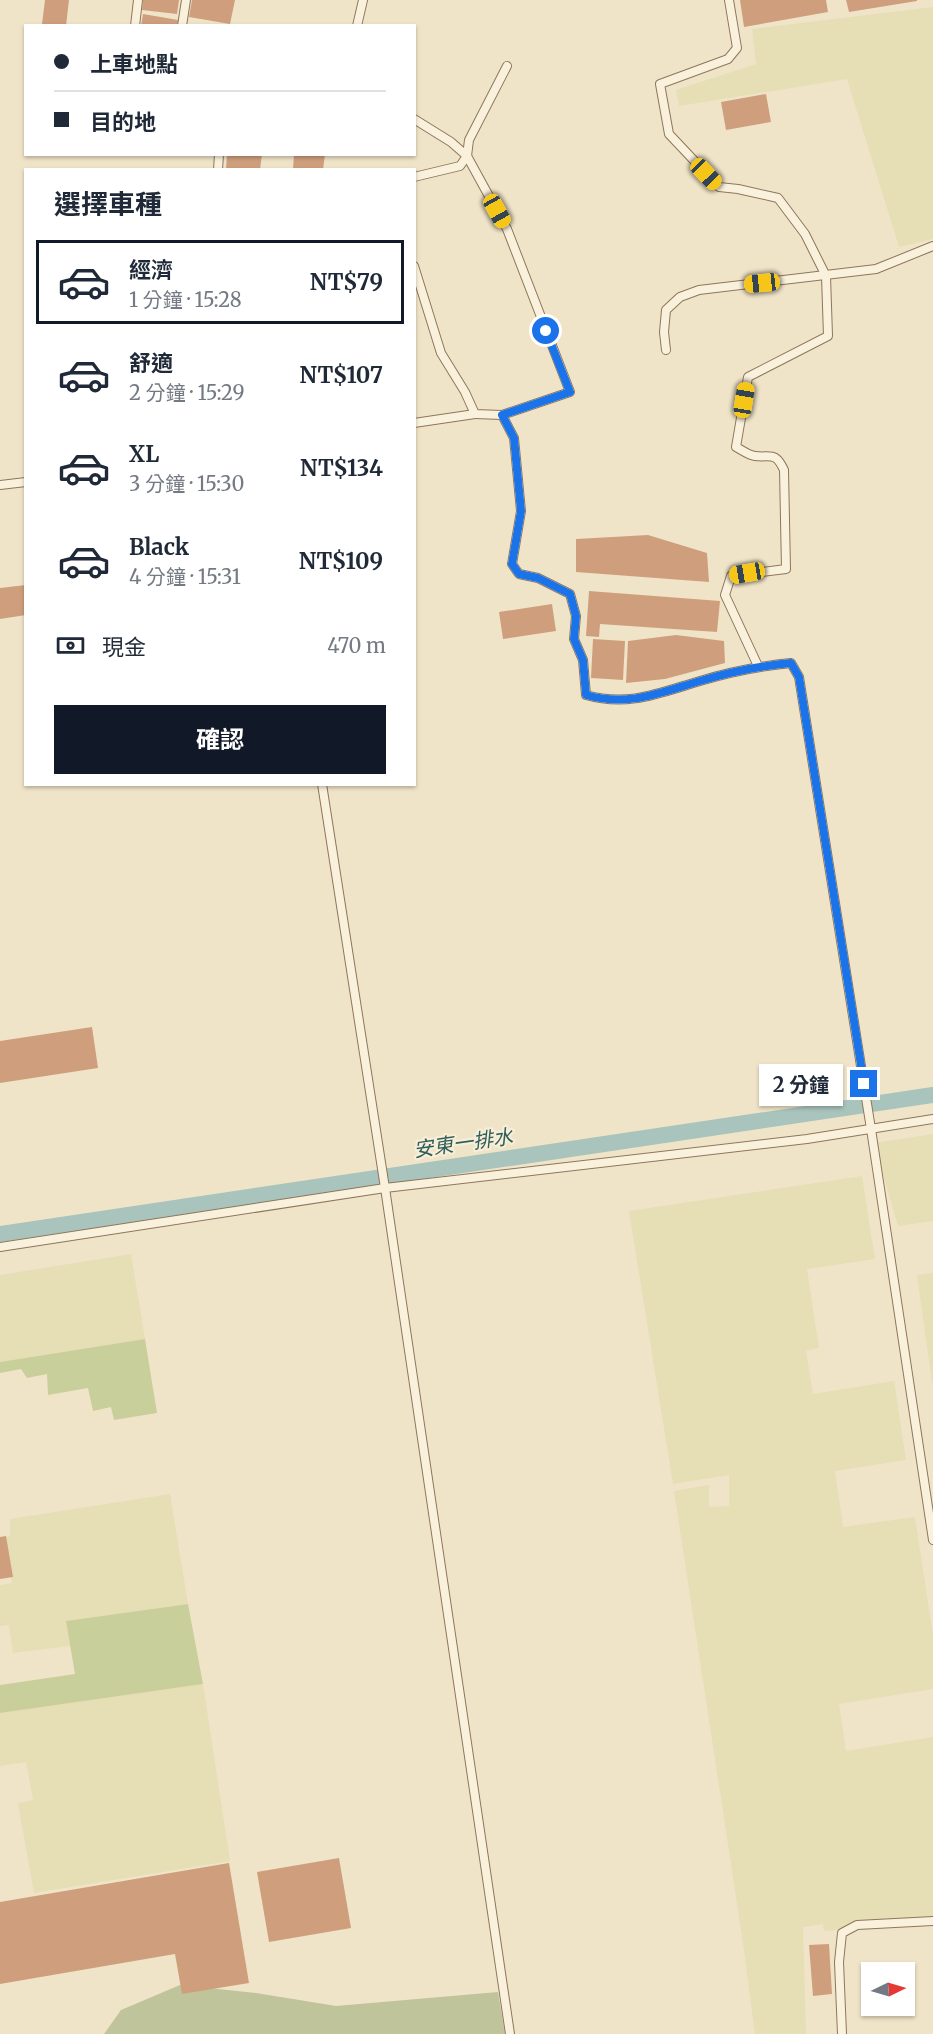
<!DOCTYPE html>
<html lang="zh-TW">
<meta charset="utf-8">
<style>
body{margin:0;font-family:Merriweather,"Noto Sans TC",serif;background:#f6f6f7;color:#1f2937;height:100vh;display:flex;flex-direction:column;font-size:22px;white-space:nowrap}
*{box-sizing:border-box;margin:0}
p{font-size:20px;color:#747a83}
.icon{flex:none;width:33px;height:33px;fill:none;stroke:currentColor;stroke-width:2;stroke-linecap:round;stroke-linejoin:round}
.map{position:relative;flex:1;overflow:hidden}
.panel{position:absolute;left:24px;top:168px;width:392px;height:618px;display:flex;flex-direction:column;background:#fff;border-radius:0px;box-shadow:0 2px 4px #0004}
.panel>*{flex:none}
.hud{position:absolute;left:24px;top:24px;width:392px;height:132px;border-radius:0px;box-shadow:0 2px 4px #0004;display:grid;align-content:center;height:132px;padding:0 30px;background:#fff}
.needle{width:39px;rotate:85deg}
.controls{position:absolute;left:861px;top:1962px;display:grid;gap:12px}
.controls a{display:grid;place-items:center;width:54px;height:54px;border-radius:0px;background:#fff;box-shadow:0 2px 4px #0004;font-size:30px}
.end{position:absolute;width:27px;height:27px;margin:-14px;border:8px solid #1a73e8;background:#fff;box-shadow:0 0 0 3px #fff}
.from{border-radius:50%}
.bubble{position:absolute;height:42px;border-radius:0px;background:#fff;box-shadow:0 2px 4px #0004;font-size:20px;font-weight:700;line-height:42px;text-align:center}
.car{position:absolute;width:18px;height:36px;margin:-18px -9px;border-radius:8px;box-shadow:0 0 4px 2px #0007;background:linear-gradient(#f5c518 24%,#345 0 40%,#f5c518 0 76%,#345 0 86%,#f5c518 0)}
.hud b{display:flex;align-items:center;gap:21px;height:57px;font-size:22px}
.hud b+b{border-top:2px solid #e0e1e3}
.hud i{width:15px;height:15px;background:#1f2937}
ul{padding:0;list-style:none}
li{display:flex;align-items:center;gap:18px;height:84px;margin:0 12px 9px;padding:0 18px;border:3px solid transparent;border-radius:0px}
li div{flex:1}
li b{display:block;font-size:22px}
li em{font-style:normal;font-weight:700}
li.active{border-color:#111827}
li>.icon{width:54px;height:54px;stroke-width:1.5}
h2{padding:0 30px;font-size:27px;line-height:72px}
.pay{display:flex;align-items:center;gap:15px;height:66px;padding:0 30px;font-size:22px}
.pay p{margin-inline-start:auto}
.cta{display:flex;gap:12px;margin-top:auto;padding:12px 30px}
.cta a{flex:1;height:69px;border-radius:0px;background:#111827;color:#fff;font-size:24px;font-weight:700;line-height:69px;text-align:center}
.map>svg:first-child{display:block}
.farmland{fill:#e6deb5}
.green{fill:#c9cf9b}
.cemetery{fill:#bfc49a}
.lines{fill:none;stroke-linecap:round;stroke-linejoin:round}
.canal{stroke:#a9c4bc;stroke-width:16}
.building{fill:#cf9f7d}
.lane-casing{stroke:#8d765c;stroke-width:10}
.lane{stroke:#faf1dc;stroke-width:8}
.route{stroke:#1a73e8;stroke-width:8}
.labels{text-anchor:middle;stroke-width:4.5;stroke-linejoin:round;paint-order:stroke}
.water-label{font-size:20px;font-style:italic;fill:#2f5d5a;stroke:#f7eed8}
</style>
<div class="map">
<svg width="933" height="2034" viewBox="0 0 933 2034">
<rect width="100%" height="100%" fill="#f0e4c8"/>
<g class="farmland">
<path d="M933 7V239L899 247 847 79 679 106 676 90 756 64 752 29Z"/>
<path d="M933 1134V1221L898 1226 874 1143Z"/>
<path d="M862 1176 875 1259 807 1269 819 1348 806 1351 813 1394 894 1381 906 1460 835 1471 843 1527 915 1517 933 1635V1689L839 1704 846 1751 933 1737V1924L824 1931 823 1924 803 1927 806 2034H755L742 1936 674 1491 709 1485V1507L729 1506V1475L673 1484 629 1211Z"/>
<path d="M131 1254 145 1339 0 1362V1275Z"/>
<path d="M933 1273V1389L917 1275Z"/>
<path d="M170 1494 188 1604 66 1621 70 1646 13 1653 9 1625 0 1626V1585L12 1583 2 1540 10 1535V1519Z"/>
<path d="M203 1684 230 1861 34 1893 18 1803 33 1800 26 1762 0 1766V1713Z"/>
</g>
<g class="green">
<path d="M145 1339 157 1413 114 1420 111 1407 93 1411 88 1388 48 1395 47 1374 27 1378 21 1369 0 1373V1362Z"/>
<path d="M188 1604 203 1684 0 1713V1685L75 1674 66 1621Z"/>
</g>
<path class="cemetery" d="M180 1985 256 1993 336 2006 498 1992 505 2034H104L121 2010Z"/>
<g class="lines">
<path class="canal" d="M0 1234 933 1095"/>
</g>
<g class="building">
<path d="M45 0H69L66 26 42 24Z"/>
<path d="M143 0H179L177 14 142 10Z"/>
<path d="M192 0H235L230 24 189 17Z"/>
<path d="M740 0H826L828 12 744 27Z"/>
<path d="M846 0H917V1L849 12Z"/>
<path d="M143 14 178 20 177 26H141Z"/>
<path d="M766 94 771 122 726 130 721 102Z"/>
<path d="M227 154H262L260 170H226Z"/>
<path d="M294 154H325L323 170H293Z"/>
<path d="M648 535 707 553 709 582 576 572V539Z"/>
<path d="M26 585V615L0 619V588Z"/>
<path d="M589 591 720 601 717 632 600 624 599 637 586 636Z"/>
<path d="M552 604 556 631 503 639 499 612Z"/>
<path d="M676 635 724 641 725 663 665 679 626 683 628 641Z"/>
<path d="M593 639 625 641 623 680 591 678Z"/>
<path d="M92 1027 98 1068 0 1083V1041Z"/>
<path d="M6 1536 13 1577 0 1579V1537Z"/>
<path d="M339 1858 351 1928 269 1942 257 1872Z"/>
<path d="M229 1863 249 1983 182 1994 175 1954 0 1984V1902Z"/>
<path d="M829 1944 832 1994 813 1996 809 1945Z"/>
</g>
<g class="lines">
<g class="lane-casing">
<g id="lane">
<path d="M729 0 737 48 728 59 660 84 669 134 719 187 738 189 778 198 805 234 826 276 828 336 748 377 736 447C742 450 748 455 755 456 771 458 775 451 784 470L786 569 731 576 725 595 758 666"/>
<path d="M135 26 138 0"/>
<path d="M182 26 186 0"/>
<path d="M357 26 363 0"/>
<path d="M414 119 451 142 467 156 507 229 570 392 502 415"/>
<path d="M218 170 219 154"/>
<path d="M414 177 460 166 467 156 469 140 507 66"/>
<path d="M414 266 441 353 465 392 475 414 502 415 514 438 521 511 512 564 519 574 538 578 570 594 576 616 574 639 583 660 586 695C628 707 659 693 700 681 730 672 760 666 791 663L799 677 871 1129 933 1540"/>
<path d="M666 350 664 332 666 310 680 297 699 290 876 269 933 246"/>
<path d="M414 423 475 414"/>
<path d="M0 485 26 482"/>
<path d="M322 784 385 1188 510 2034"/>
<path d="M0 1247 385 1188 807 1139 933 1119"/>
<path d="M842 2034 839 1962 842 1933 857 1925 933 1921"/>
</g>
</g>
<use href="#lane" class="lane"/>
</g>
<g class="lines">
<path class="route" d="M546 331 570 392 502 415 514 438 521 511 512 564 519 574 538 578 570 594 576 616 574 639 583 660 586 695C628 707 659 693 700 681 730 672 760 666 791 663L799 677 864 1084"/>
</g>
<g class="labels">
<g class="water-label">
<text transform="translate(463 1143) rotate(-8)" y="7">安東一排水</text>
</g>
</g>
</svg>
<div class="controls">
<a><svg class="needle" viewBox="-14 -14 28 28"><path d="M0-13l5 13h-10z" fill="#e53935"/><path d="M0 13l5-13h-10z" fill="#747a83"/></svg></a>
</div>
<i class="end from" style="left:546px;top:331px"></i>
<i class="end" style="left:864px;top:1084px"></i>
<div class="bubble" style="left:759px;top:1064px;width:84px">2 分鐘</div>
<i class="car" style="left:706px;top:174px;rotate:136deg"></i>
<i class="car" style="left:497px;top:211px;rotate:151deg"></i>
<i class="car" style="left:762px;top:283px;rotate:264deg"></i>
<i class="car" style="left:744px;top:400px;rotate:9deg"></i>
<i class="car" style="left:747px;top:573px;rotate:260deg"></i>
<div class="hud">
<b><i class="from"></i>上車地點</b>
<b><i></i>目的地</b>
</div>
<section class="panel">
<h2>選擇車種</h2>
<ul>
<li class="active"><svg class="icon" aria-label="car" viewBox="0 0 24 24"><path d="M5 17H2v-5l4-1 3-4h7l3 4 3 1v5h-3M9 17h6M6 11h13"/><circle cx="7" cy="17" r="2"/><circle cx="17" cy="17" r="2"/></svg><div><b>經濟</b><p>1 分鐘 · 15:28</p></div><em>NT$79</em></li>
<li><svg class="icon" aria-label="car" viewBox="0 0 24 24"><path d="M5 17H2v-5l4-1 3-4h7l3 4 3 1v5h-3M9 17h6M6 11h13"/><circle cx="7" cy="17" r="2"/><circle cx="17" cy="17" r="2"/></svg><div><b>舒適</b><p>2 分鐘 · 15:29</p></div><em>NT$107</em></li>
<li><svg class="icon" aria-label="car" viewBox="0 0 24 24"><path d="M5 17H2v-5l4-1 3-4h7l3 4 3 1v5h-3M9 17h6M6 11h13"/><circle cx="7" cy="17" r="2"/><circle cx="17" cy="17" r="2"/></svg><div><b>XL</b><p>3 分鐘 · 15:30</p></div><em>NT$134</em></li>
<li><svg class="icon" aria-label="car" viewBox="0 0 24 24"><path d="M5 17H2v-5l4-1 3-4h7l3 4 3 1v5h-3M9 17h6M6 11h13"/><circle cx="7" cy="17" r="2"/><circle cx="17" cy="17" r="2"/></svg><div><b>Black</b><p>4 分鐘 · 15:31</p></div><em>NT$109</em></li>
</ul>
<div class="pay"><svg class="icon" aria-label="cash" viewBox="0 0 24 24"><path d="M3 7h18v10H3z"/><circle cx="12" cy="12" r="2"/></svg>現金<p>470 m</p></div>
<div class="cta"><a>確認</a></div>
</section>
</div>
